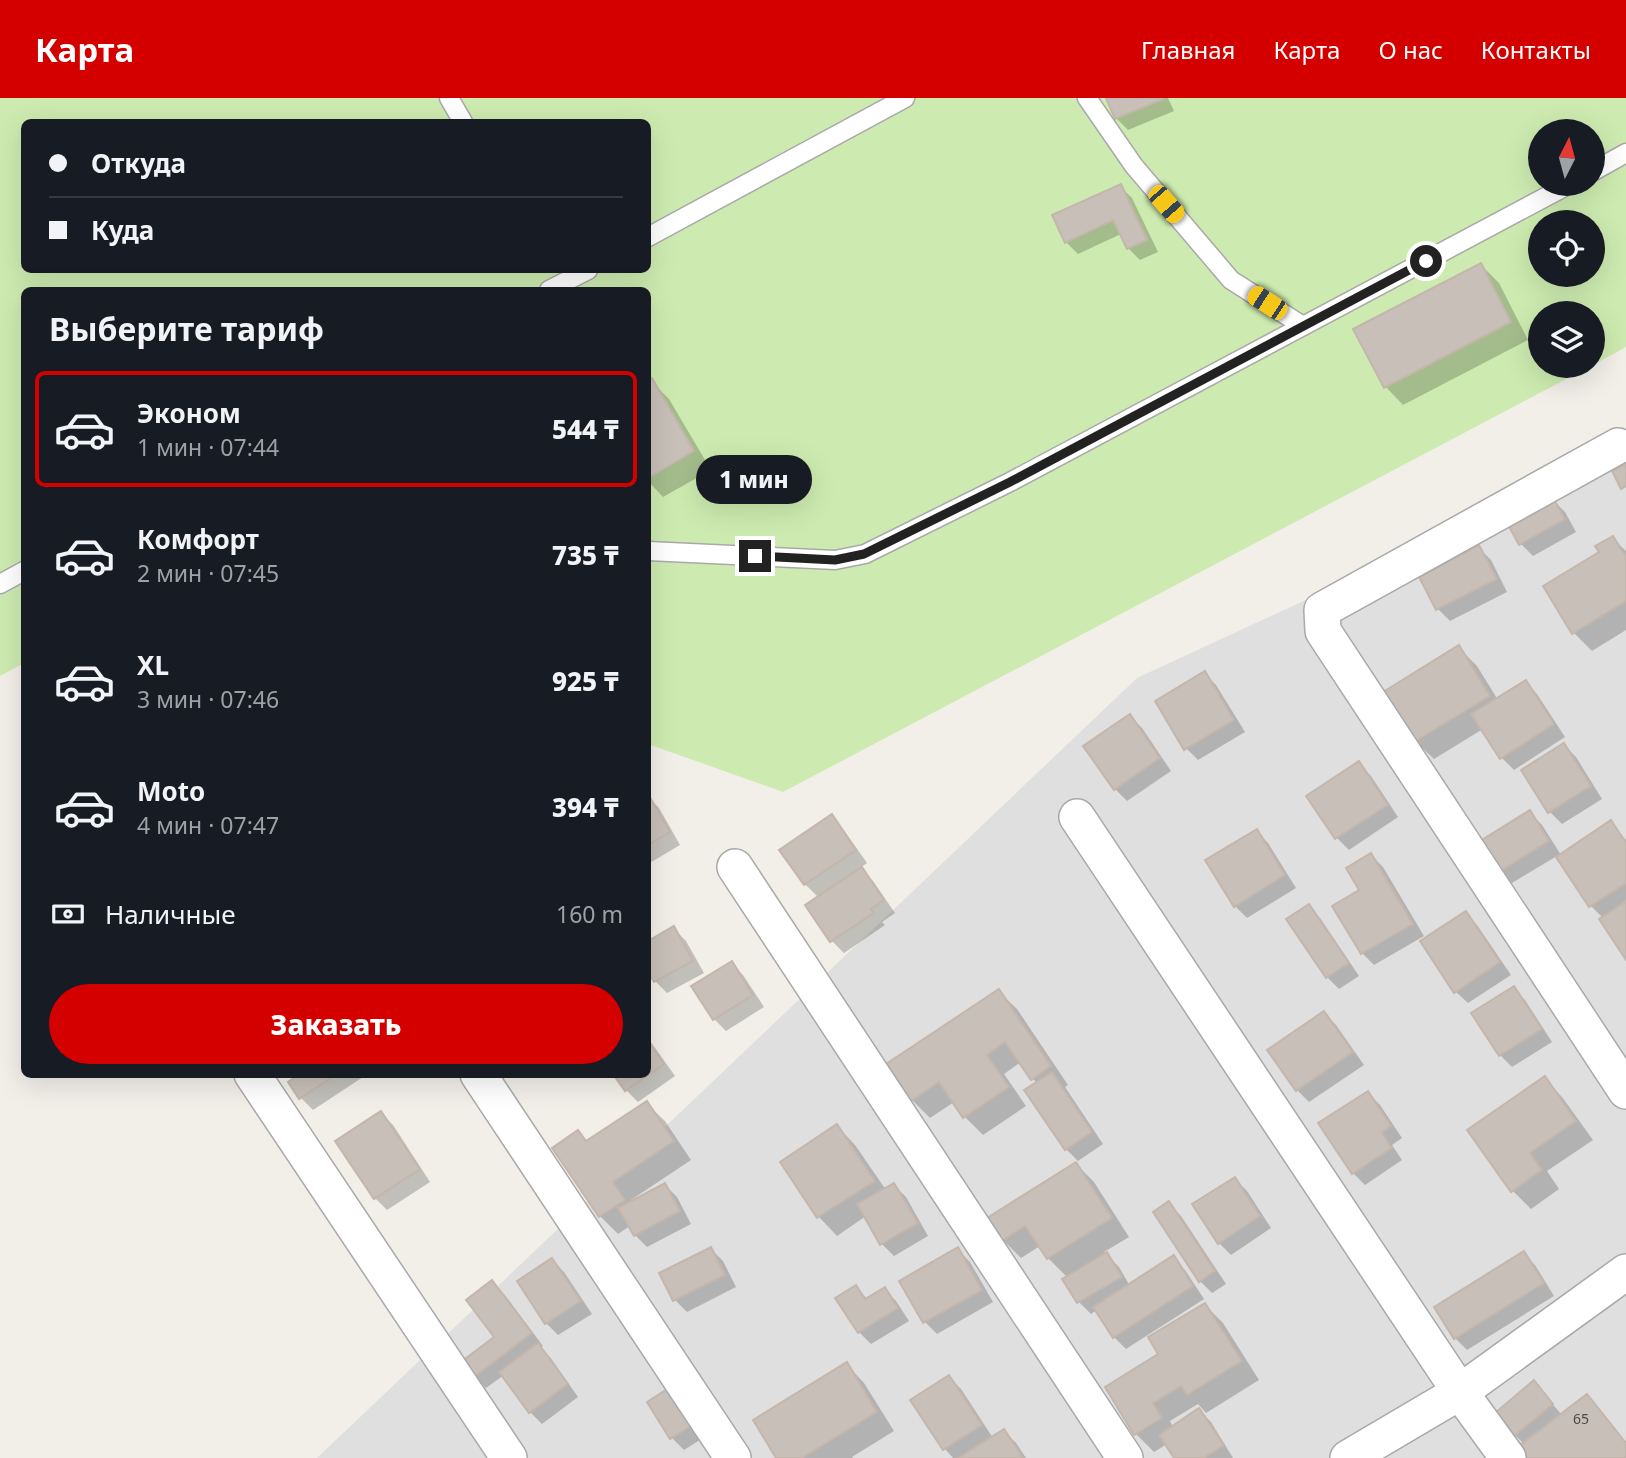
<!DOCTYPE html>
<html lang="ru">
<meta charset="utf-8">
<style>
body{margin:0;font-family:"Noto Sans",sans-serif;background:#242831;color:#f1f3f6;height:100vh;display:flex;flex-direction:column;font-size:26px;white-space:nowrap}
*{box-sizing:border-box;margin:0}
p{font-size:23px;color:#9ea1a6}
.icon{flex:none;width:38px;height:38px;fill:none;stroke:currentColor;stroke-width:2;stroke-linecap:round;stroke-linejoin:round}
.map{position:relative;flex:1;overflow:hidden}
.details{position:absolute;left:21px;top:189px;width:630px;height:791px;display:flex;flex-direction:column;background:#171b24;border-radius:10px;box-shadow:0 7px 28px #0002}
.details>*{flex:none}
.hud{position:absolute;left:21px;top:21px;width:630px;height:154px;border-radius:10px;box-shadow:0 7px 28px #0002;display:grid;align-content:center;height:154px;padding:0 28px;background:#171b24}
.needle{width:46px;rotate:6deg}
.controls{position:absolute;left:1528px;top:21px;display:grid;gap:14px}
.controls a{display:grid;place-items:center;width:77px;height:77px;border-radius:50%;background:#171b24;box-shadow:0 7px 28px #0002;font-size:35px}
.end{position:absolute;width:32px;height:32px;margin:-16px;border:9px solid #222;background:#fff;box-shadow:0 0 0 4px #fff}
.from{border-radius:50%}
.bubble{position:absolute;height:49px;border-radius:24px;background:#171b24;box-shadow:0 7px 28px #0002;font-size:23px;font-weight:800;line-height:49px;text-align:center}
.car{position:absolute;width:21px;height:42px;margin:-21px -10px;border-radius:9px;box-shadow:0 0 5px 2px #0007;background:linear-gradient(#f5c518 24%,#345 0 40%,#f5c518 0 76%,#345 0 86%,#f5c518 0)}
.hud b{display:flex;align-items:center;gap:24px;height:66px;font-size:26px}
.hud b+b{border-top:2px solid #363941}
.hud i{width:18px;height:18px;background:#f1f3f6}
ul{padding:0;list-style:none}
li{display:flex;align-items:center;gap:21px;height:116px;margin:0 14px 10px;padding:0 14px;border:4px solid transparent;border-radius:10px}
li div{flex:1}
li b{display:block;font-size:26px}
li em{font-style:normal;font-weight:800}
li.selected{border-color:#d40000}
li>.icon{width:63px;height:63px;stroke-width:1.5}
h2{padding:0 28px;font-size:32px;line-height:84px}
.pay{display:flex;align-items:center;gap:18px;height:77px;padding:0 28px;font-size:26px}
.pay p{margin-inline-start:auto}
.cta{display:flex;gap:14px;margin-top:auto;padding:14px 28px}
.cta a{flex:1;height:80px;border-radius:42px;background:#d40000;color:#fff;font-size:28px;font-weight:800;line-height:80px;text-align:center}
header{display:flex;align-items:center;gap:42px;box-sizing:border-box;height:98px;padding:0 35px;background:#d40000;color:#fff}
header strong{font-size:33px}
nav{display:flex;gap:38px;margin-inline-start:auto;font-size:24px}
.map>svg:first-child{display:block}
.residential{fill:#e0dfdf}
.grass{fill:#cdebb0;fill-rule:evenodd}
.shadow{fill:#0003}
.building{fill:#c7bfb8;stroke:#c4b6ab;stroke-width:2}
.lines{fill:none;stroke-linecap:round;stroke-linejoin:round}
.service-casing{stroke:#a9a9a9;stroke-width:21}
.minor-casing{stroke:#a9a9a9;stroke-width:38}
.service{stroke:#fff;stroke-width:18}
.minor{stroke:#fff;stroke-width:35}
.route{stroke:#222;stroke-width:9}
.labels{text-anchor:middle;stroke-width:5;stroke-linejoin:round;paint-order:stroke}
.number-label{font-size:14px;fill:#4b4948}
</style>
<header>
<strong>Карта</strong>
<nav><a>Главная</a><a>Карта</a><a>О нас</a><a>Контакты</a></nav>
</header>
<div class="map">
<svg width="1626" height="1360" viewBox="0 0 1626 1360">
<rect width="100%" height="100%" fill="#f2efe9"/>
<path class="residential" d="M1626 354V1360H317L1137 580Z"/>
<path class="grass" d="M0 0H1626V249L1593 267 1592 215H1540V268H1591L783 694 648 646V192H24V565L0 578ZM24 24H648V172H24ZM1540 33H1592V86H1540ZM1540 124H1592V177H1540Z"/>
<g class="shadow">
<path d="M1107 0H1168L1174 13 1128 32 1116 20Z"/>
<path d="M1120 88 1132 100 1158 154 1140 162 1128 150 1121 136 1078 156 1066 144Z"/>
<path d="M1481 167 1499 185 1528 242 1403 307 1385 288Z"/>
<path d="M651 283 669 301 711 372 663 399 648 383V285Z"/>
<path d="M1553 402 1565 414 1576 434 1533 458 1521 446Z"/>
<path d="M1612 440 1626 453V532L1592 553 1574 535 1601 454Z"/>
<path d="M1479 450 1491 462 1507 494 1450 523 1438 511 1421 480Z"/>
<path d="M1459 550 1477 568 1498 602 1525 584 1537 596 1565 639 1514 672 1502 660 1483 631 1434 661 1415 643Z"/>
<path d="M1204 575 1216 587 1245 634 1198 662 1186 650Z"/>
<path d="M1130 618 1142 630 1171 673 1127 703 1115 691Z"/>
<path d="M1564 647 1576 659 1602 701 1562 726 1550 714 1523 673Z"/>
<path d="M1359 666 1371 678 1398 719 1349 752 1337 740 1309 699Z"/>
<path d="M648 699 659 710 680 747 648 766Z"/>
<path d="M1530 715 1542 727 1561 757 1610 724 1626 742V858L1603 820 1591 808 1557 758 1512 785 1500 773Z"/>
<path d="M831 719 843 731 867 765 860 770 873 783 895 815 882 824 885 827 844 855 832 843 819 800 805 786 782 752Z"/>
<path d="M1256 733 1268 745 1296 790 1247 820 1235 808Z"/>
<path d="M1371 757 1383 769 1424 838 1374 867 1362 855 1361 792Z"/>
<path d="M1308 808 1320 820 1359 878 1339 891 1327 879Z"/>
<path d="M1465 815 1477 827 1511 877 1468 905 1456 894Z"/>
<path d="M674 831 686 843 704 875 667 895 655 883 648 870V845Z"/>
<path d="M731 865 743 877 764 909 726 933 714 921Z"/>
<path d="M1513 890 1525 902 1552 944 1512 969 1500 957 1473 915Z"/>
<path d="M998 893 1017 911 1068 987 1065 989 1103 1046 1078 1063 1066 1051 1037 986 1021 964 1004 976 1026 1008 983 1037 965 1019 954 1004 930 1020 912 1002Z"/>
<path d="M1324 915 1336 927 1364 967 1309 1004 1297 992Z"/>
<path d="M648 940 675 978 638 1004 626 992 648 976Z"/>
<path d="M302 976H362L363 979 313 1012 301 1000 290 984Z"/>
<path d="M1544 980 1562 999 1593 1042 1547 1073 1559 1091 1531 1111 1513 1093Z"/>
<path d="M1368 995 1380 1007 1402 1040 1392 1047 1402 1062 1365 1087 1353 1075Z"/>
<path d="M646 1005 665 1023 691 1062 631 1102 633 1104 665 1087 677 1099 691 1126 647 1149 635 1137 630 1128 618 1136 600 1118 578 1034 588 1044Z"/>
<path d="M381 1015 393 1027 430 1084 387 1112 375 1100Z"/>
<path d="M837 1028 855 1047 886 1092 894 1087 906 1099 928 1138 894 1158 882 1146 866 1118 837 1138 819 1119 782 1064Z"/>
<path d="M1076 1066 1094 1084 1129 1139 1104 1154 1119 1169 1130 1188 1173 1160 1185 1172 1204 1201 1126 1251 1114 1239 1097 1212 1091 1216 1079 1204 1065 1181 1068 1180 1048 1160 1040 1148 1021 1160 1003 1142 990 1121Z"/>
<path d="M1235 1081 1247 1093 1271 1130 1231 1157 1219 1145Z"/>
<path d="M1169 1106 1181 1118 1226 1186 1212 1195 1200 1183Z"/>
<path d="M711 1151 723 1163 736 1189 687 1214 675 1202Z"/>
<path d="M958 1152 970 1164 993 1204 937 1236 925 1224Z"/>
<path d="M1523 1155 1535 1167 1554 1198 1467 1252 1455 1240Z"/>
<path d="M552 1162 564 1174 592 1216 558 1237 546 1225 519 1184Z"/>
<path d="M492 1184 504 1196 543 1248 540 1250 550 1259 578 1299 542 1326 530 1314 504 1277 486 1290 474 1278 497 1239Z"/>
<path d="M856 1189 868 1202 884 1191 896 1203 909 1223 871 1246 859 1234 838 1200Z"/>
<path d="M1205 1207 1223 1225 1259 1282 1206 1315 1198 1306 1170 1323 1173 1329 1199 1312 1211 1324 1233 1360H1176L1167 1346 1154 1354 1136 1336 1160 1257Z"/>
<path d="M846 1266 864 1285 894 1333 852 1359 853 1360H778Z"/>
<path d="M949 1279 961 1291 993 1340 1004 1333 1016 1345 1026 1360H953L945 1351 912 1302Z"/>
<path d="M1534 1285 1562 1317 1587 1298 1599 1310 1626 1345V1360L1524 1346 1515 1337Z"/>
<path d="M668 1293 703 1340 684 1352 672 1340 649 1305Z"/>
</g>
<g class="building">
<path d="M1106 0H1163V1L1115 21Z"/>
<path d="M1121 86 1147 142 1127 151 1113 122 1065 145 1052 117Z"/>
<path d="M1481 165 1511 224 1384 290 1353 231Z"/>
<path d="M652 280 694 353 648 380V283Z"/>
<path d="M1626 366V388L1621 391 1612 373Z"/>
<path d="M1553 400 1565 421 1519 447 1507 425Z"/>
<path d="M1613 438 1626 459V503L1572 536 1543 488 1599 454 1595 448Z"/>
<path d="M1479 447 1497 481 1436 512 1419 479Z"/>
<path d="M1459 547 1490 598 1414 644 1383 594Z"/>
<path d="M1205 573 1234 622 1184 652 1155 603Z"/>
<path d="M1526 582 1554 626 1500 661 1471 616Z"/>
<path d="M1130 616 1160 660 1114 692 1083 648Z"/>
<path d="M1564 645 1591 688 1548 715 1521 672Z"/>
<path d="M1359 663 1388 707 1335 741 1306 698Z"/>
<path d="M648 696 670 734 648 747Z"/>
<path d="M1530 712 1549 743 1499 774 1480 743Z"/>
<path d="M832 716 856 752 804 787 779 752Z"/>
<path d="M1611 722 1626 745V785L1589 809 1556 759Z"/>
<path d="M1257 731 1285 777 1234 809 1205 762Z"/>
<path d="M1371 755 1413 826 1361 856 1332 808 1359 792 1346 770Z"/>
<path d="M862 769 884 802 871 811 874 815 830 844 805 807Z"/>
<path d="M1626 803V862L1599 821Z"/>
<path d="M1309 806 1349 865 1326 880 1286 821Z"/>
<path d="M1466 813 1500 864 1454 895 1420 843Z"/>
<path d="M674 828 693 863 654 884 648 874V843Z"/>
<path d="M732 863 753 897 713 922 691 888Z"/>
<path d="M1514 888 1542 931 1499 958 1471 915Z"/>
<path d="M999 891 1051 968 1031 982 1005 944 987 957 1009 989 963 1020 939 984 911 1003 886 966Z"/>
<path d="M1324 913 1353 954 1296 993 1267 952Z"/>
<path d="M648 942 664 966 625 993 613 976H648Z"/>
<path d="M1052 974 1092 1034 1065 1052 1024 992Z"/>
<path d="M299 976H337L299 1001 288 984Z"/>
<path d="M1545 978 1576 1023 1530 1055 1542 1072 1511 1094 1467 1032Z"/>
<path d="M1368 993 1391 1028 1382 1034 1392 1050 1352 1076 1318 1025Z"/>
<path d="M647 1003 674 1043 613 1084 625 1102 599 1119 552 1050 578 1032 586 1043Z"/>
<path d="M381 1013 420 1071 374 1101 335 1043Z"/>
<path d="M837 1026 875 1083 817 1120 780 1064Z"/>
<path d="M1076 1064 1112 1120 1047 1161 1025 1128 1002 1143 987 1120Z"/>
<path d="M1235 1079 1260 1118 1218 1146 1192 1106Z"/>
<path d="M665 1085 680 1113 634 1138 618 1110Z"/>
<path d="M894 1085 918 1125 880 1147 857 1106Z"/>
<path d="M1169 1103 1215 1173 1199 1184 1153 1114Z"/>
<path d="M711 1149 725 1177 673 1203 659 1175Z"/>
<path d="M958 1149 982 1192 923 1225 899 1183Z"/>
<path d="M1524 1153 1544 1185 1454 1241 1434 1209Z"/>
<path d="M1107 1154 1122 1179 1077 1205 1062 1181Z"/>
<path d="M1174 1157 1193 1188 1113 1240 1093 1209Z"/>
<path d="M552 1160 581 1203 545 1226 517 1183Z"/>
<path d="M492 1182 532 1235 473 1280 461 1264 494 1239 466 1202Z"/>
<path d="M856 1187 865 1201 885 1189 898 1210 858 1235 835 1200Z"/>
<path d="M1205 1205 1242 1263 1187 1297 1181 1288 1153 1305 1162 1320 1134 1337 1105 1289 1158 1256 1148 1239Z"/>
<path d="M538 1245 568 1286 529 1315 499 1274Z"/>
<path d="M847 1264 877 1314 802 1360H776L753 1322Z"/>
<path d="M949 1277 982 1327 943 1352 910 1302Z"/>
<path d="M1534 1282 1553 1306 1514 1338 1495 1315Z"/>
<path d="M669 1290 692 1327 670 1341 647 1304Z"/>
<path d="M1587 1296 1626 1345V1360H1523L1516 1350Z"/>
<path d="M1199 1310 1224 1347 1204 1360H1174L1159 1337Z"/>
<path d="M1004 1331 1023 1360H958Z"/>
</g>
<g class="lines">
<g class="service-casing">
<g id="service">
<path d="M449 0 463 24"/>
<path d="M1087 0 1134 68 1231 182 1303 228"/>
<path d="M1592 74 1626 55"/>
<path d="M648 139 905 0"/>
<path d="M549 192 588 172"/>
<path d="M648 453 835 462 865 456 1010 384 1570 86"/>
<path d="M0 486 24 473"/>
</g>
</g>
<g class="minor-casing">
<g id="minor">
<path d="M1618 348 1322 512 1323 533 1626 993"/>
<path d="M1077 719 1460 1294 1508 1360"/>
<path d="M735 769 1125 1360"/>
<path d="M252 976 509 1360"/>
<path d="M478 976 733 1360"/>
<path d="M1348 1360 1460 1294 1626 1174"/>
</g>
</g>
<use href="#service" class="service"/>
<use href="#minor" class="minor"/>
</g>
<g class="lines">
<path class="route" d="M755 458 835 462 864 456 1010 384 1426 163"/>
</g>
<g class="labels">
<g class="number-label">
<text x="1581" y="1326">65</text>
</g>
</g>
</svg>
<div class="controls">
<a><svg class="needle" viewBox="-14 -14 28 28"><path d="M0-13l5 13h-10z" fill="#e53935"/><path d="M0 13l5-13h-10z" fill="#9ea1a6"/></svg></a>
<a><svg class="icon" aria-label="locate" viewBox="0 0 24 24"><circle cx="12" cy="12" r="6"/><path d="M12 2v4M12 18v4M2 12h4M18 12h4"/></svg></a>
<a><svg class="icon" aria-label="layers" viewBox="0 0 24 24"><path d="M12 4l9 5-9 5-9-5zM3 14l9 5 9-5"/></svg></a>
</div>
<i class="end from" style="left:1426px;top:163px"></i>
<i class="end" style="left:755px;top:458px"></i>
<div class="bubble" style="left:696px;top:357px;width:116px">1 мин</div>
<i class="car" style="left:1166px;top:106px;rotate:139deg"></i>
<i class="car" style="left:1267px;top:205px;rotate:303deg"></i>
<div class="hud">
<b><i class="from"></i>Откуда</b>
<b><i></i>Куда</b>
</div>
<section class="details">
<h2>Выберите тариф</h2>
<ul>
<li class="selected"><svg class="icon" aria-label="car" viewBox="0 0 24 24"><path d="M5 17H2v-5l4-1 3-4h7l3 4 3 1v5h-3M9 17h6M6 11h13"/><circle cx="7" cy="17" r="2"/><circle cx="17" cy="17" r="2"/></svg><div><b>Эконом</b><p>1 мин · 07:44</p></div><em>544 ₸</em></li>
<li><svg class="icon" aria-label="car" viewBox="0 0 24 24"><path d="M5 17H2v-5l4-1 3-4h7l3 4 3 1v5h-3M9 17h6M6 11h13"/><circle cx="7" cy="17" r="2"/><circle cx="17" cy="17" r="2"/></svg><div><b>Комфорт</b><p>2 мин · 07:45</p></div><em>735 ₸</em></li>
<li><svg class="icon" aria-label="car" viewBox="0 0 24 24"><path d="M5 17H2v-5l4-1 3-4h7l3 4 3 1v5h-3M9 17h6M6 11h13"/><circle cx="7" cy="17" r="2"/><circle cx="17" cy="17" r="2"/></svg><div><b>XL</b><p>3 мин · 07:46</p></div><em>925 ₸</em></li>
<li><svg class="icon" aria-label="car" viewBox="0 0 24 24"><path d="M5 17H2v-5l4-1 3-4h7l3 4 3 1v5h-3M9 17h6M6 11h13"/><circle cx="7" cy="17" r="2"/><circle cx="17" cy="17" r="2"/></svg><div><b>Moto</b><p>4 мин · 07:47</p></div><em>394 ₸</em></li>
</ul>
<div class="pay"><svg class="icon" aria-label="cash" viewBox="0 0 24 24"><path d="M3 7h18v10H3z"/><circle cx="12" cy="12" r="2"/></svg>Наличные<p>160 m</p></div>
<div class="cta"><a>Заказать</a></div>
</section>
</div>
